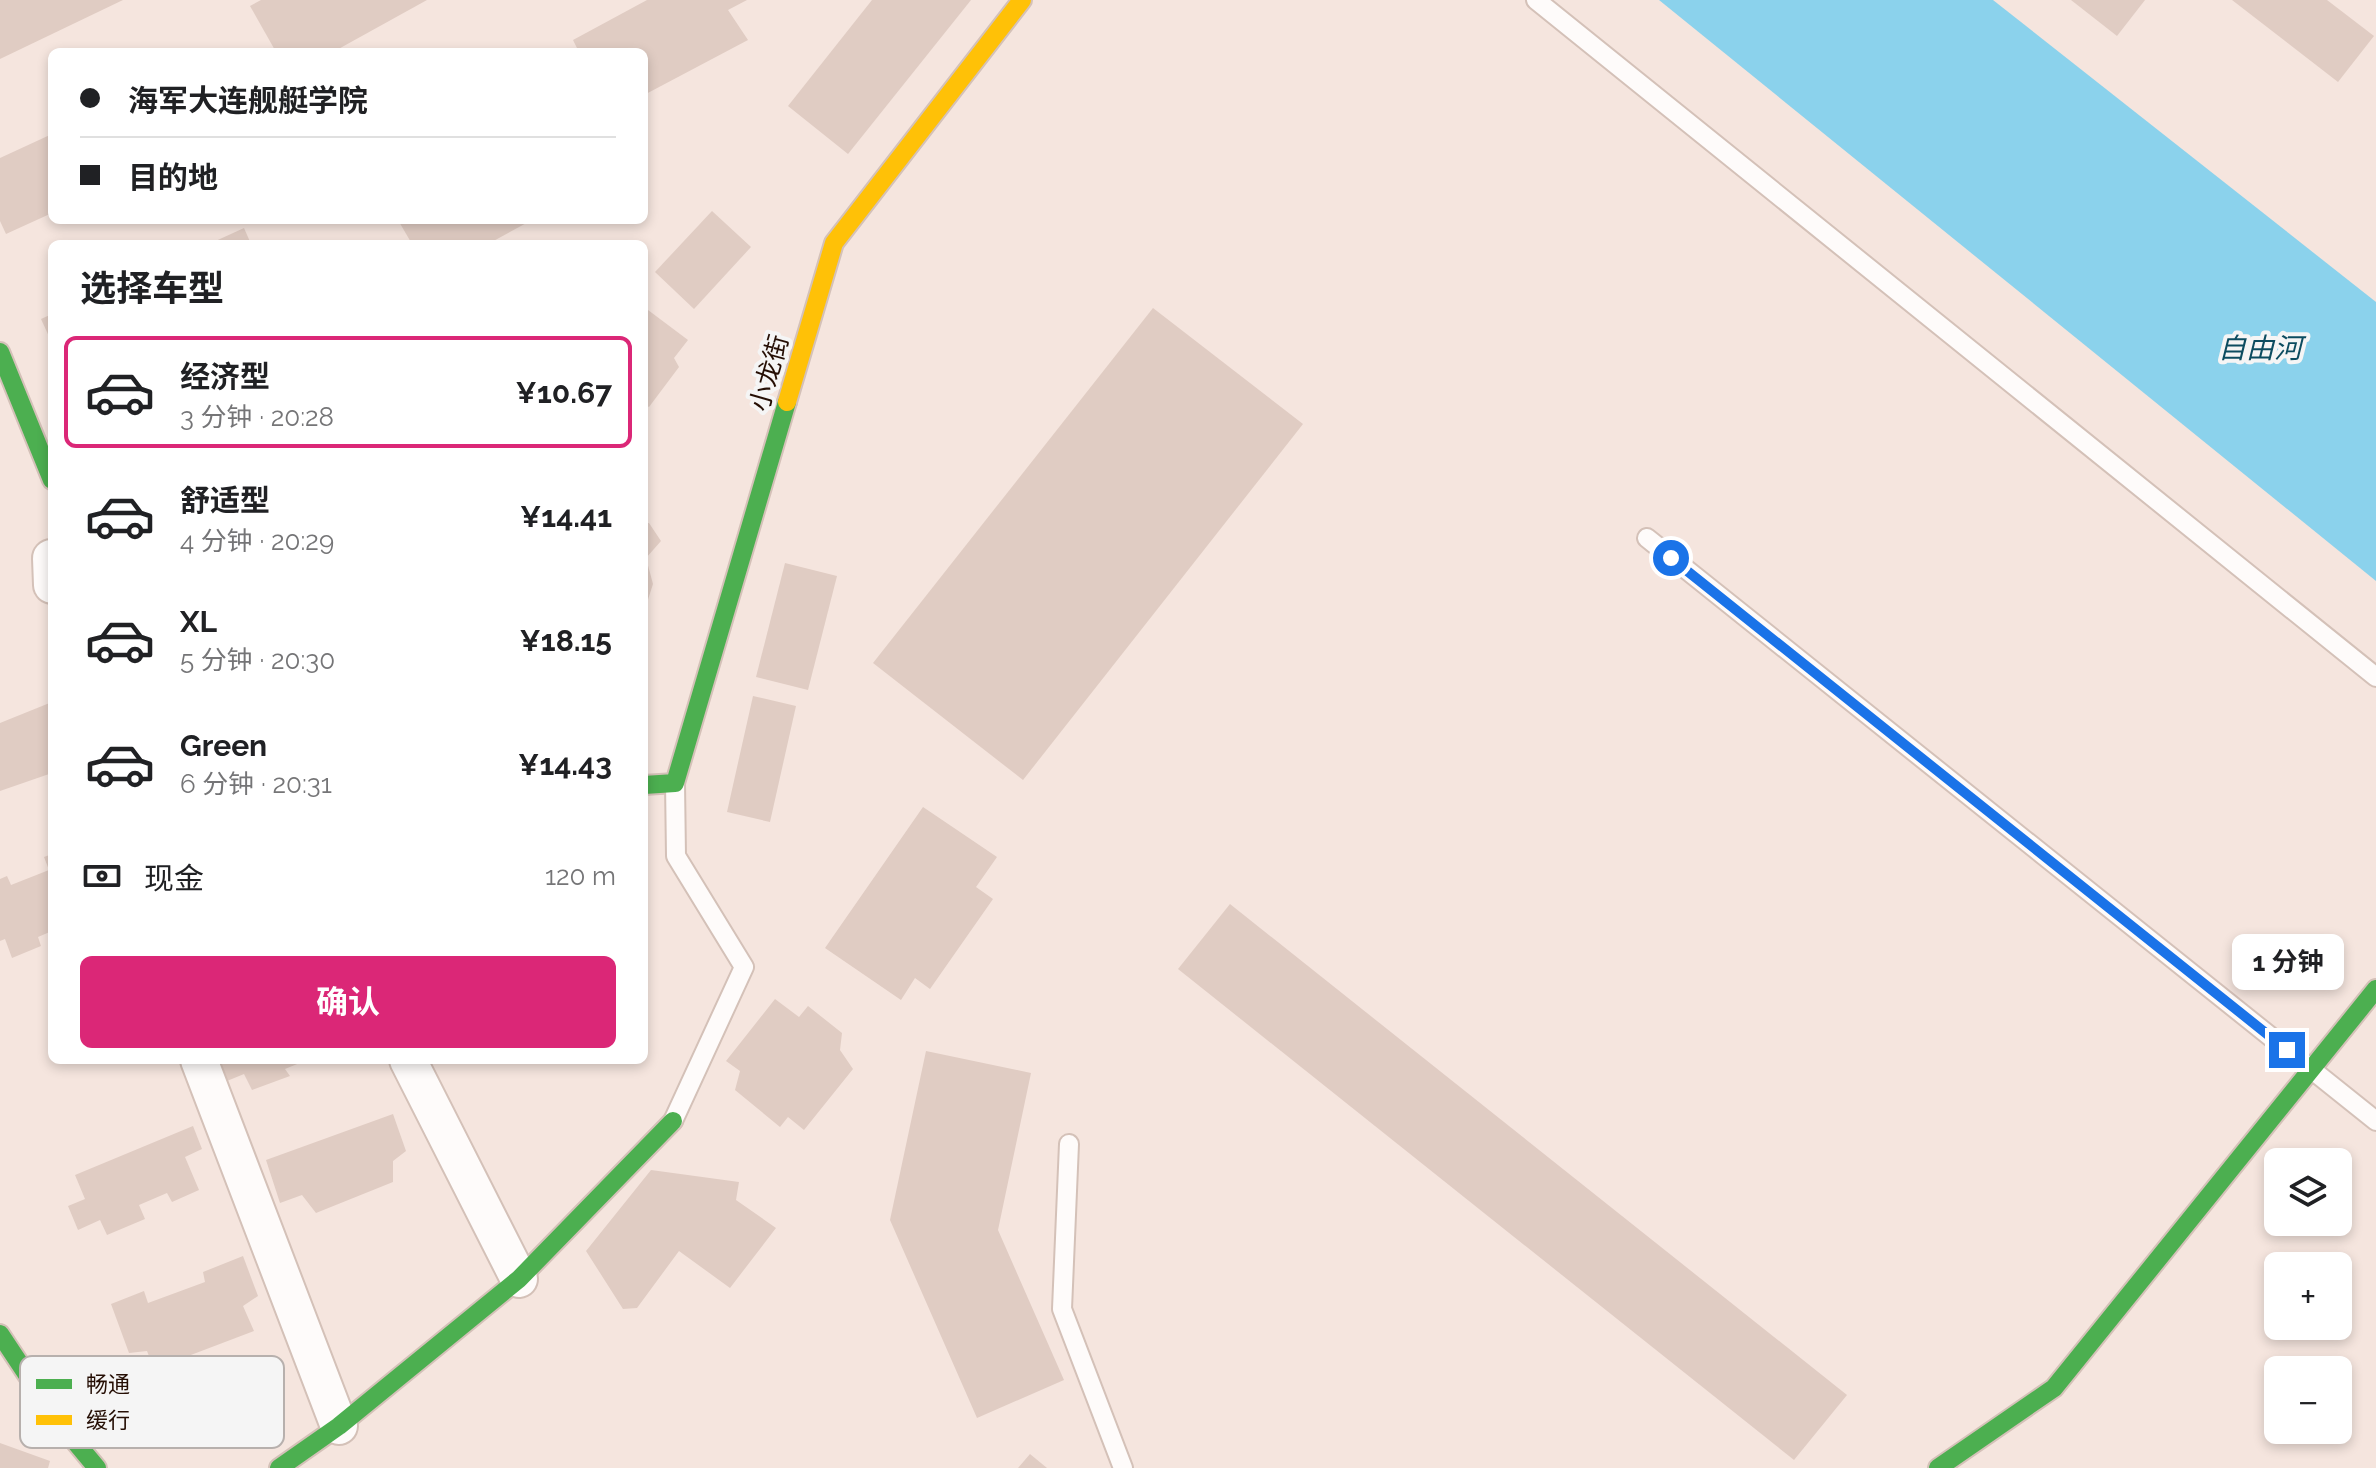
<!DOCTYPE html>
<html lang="zh">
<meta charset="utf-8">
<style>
body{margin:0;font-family:Raleway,"Noto Sans SC",sans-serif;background:#f6f6f6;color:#202124;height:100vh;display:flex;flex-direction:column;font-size:30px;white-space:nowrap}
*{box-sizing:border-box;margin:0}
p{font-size:26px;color:#757577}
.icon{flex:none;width:44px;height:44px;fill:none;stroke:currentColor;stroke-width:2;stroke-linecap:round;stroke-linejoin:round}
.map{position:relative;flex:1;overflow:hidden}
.drawer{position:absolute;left:48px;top:240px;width:600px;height:824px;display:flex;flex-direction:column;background:#fff;border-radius:12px;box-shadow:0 4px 12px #0003}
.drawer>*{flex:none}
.top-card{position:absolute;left:48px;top:48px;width:600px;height:176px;border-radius:12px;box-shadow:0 4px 12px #0003;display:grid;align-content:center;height:176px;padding:0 32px;background:#fff}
.controls{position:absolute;left:2264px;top:1148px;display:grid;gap:16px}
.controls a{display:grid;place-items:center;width:88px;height:88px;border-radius:12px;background:#fff;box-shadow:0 4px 12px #0003;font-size:40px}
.end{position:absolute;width:36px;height:36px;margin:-18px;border:10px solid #1a73e8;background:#fff;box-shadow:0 0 0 4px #fff}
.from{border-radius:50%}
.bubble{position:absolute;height:56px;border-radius:12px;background:#fff;box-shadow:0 4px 12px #0003;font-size:26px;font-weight:700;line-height:56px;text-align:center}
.top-card b{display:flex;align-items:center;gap:28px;height:76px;font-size:30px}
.top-card b+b{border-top:2px solid #e0e0e0}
.top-card i{width:20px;height:20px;background:#202124}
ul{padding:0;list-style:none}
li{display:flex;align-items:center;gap:24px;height:112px;margin:0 16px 12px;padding:0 16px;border:4px solid transparent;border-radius:12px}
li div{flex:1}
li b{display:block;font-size:30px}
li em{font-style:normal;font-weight:700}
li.active{border-color:#db2777}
li>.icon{width:72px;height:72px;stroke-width:1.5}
h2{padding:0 32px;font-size:36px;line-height:96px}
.pay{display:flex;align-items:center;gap:20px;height:88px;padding:0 32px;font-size:30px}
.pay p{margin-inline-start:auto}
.cta{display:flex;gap:16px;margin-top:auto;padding:16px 32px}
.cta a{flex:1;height:92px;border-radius:12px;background:#db2777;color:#fff;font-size:32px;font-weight:700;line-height:92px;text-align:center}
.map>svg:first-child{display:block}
.water{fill:#8bd2ec}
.building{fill:#e0ccc3}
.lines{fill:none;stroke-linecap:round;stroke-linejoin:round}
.lane-casing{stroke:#d4c1b8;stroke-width:22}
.street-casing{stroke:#d4c1b8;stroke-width:40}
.fast-casing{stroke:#d4c1b8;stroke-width:22}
.slow-casing{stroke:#d4c1b8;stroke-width:22}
.lane{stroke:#fefbfa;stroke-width:18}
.street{stroke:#fefbfa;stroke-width:36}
.fast{stroke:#4caf50;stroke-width:18}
.slow{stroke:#ffc107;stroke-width:18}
.route{stroke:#1a73e8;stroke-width:10}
.labels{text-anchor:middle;stroke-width:8;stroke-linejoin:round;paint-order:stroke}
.street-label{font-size:26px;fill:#250e04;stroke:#f5f5f5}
.water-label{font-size:28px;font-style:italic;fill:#0c4c60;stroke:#f5f5f5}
.key{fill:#f5f5f5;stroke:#b7b0ad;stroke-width:2}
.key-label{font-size:22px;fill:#250e04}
</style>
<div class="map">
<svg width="2376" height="1468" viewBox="0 0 2376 1468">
<rect width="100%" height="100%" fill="#f5e5de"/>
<path class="water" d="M1659 0H1993L2376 302V581Z"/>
<g class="building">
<path d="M0 0H123L0 59Z"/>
<path d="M261 0H427L333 52H276L250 6Z"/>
<path d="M647 0H747L728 10 748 40 644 95V52H579L573 40Z"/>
<path d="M872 0H971L848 154 788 106Z"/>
<path d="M2071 0H2145L2117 36Z"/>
<path d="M2232 0H2327L2374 36 2338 82Z"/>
<path d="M52 134V213L6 234 0 221V158Z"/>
<path d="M712 211 751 247 694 309 655 272Z"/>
<path d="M398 220H532L488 244H412Z"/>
<path d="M244 228 251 244H209Z"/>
<path d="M644 307 688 340 674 358 679 367 649 407 644 404Z"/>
<path d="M1153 308 1303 424 1023 780 873 663Z"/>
<path d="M52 314V343L41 319Z"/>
<path d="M644 523H649L661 541 646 558 653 584 645 609Z"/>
<path d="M785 563 837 576 808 690 756 677Z"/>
<path d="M753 696 796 706 770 822 727 812Z"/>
<path d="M52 702V773L0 791V723Z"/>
<path d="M923 807 997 857 976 887 993 899 930 989 915 978 901 1000 825 948Z"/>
<path d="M52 854V931L38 937 41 946 12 958 5 939 0 941V879L7 876 11 885 49 870 44 857Z"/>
<path d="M1230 904 1847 1395 1794 1460 1178 969Z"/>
<path d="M775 999 799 1017 808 1006 842 1033 840 1050 853 1069 804 1130 788 1117 780 1127 735 1090 740 1071 726 1061Z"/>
<path d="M926 1051 1031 1073 998 1230 1064 1380 977 1418 890 1220Z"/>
<path d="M218 1060H307L285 1069 290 1076 252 1090 244 1074 227 1081Z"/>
<path d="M393 1114 406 1151 393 1161V1182L316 1213 302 1195 280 1203 266 1160Z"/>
<path d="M193 1126 202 1149 185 1157 199 1190 172 1202 167 1193 139 1205 145 1219 107 1235 100 1220 78 1230 68 1206 85 1199 75 1175Z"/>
<path d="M651 1170 739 1182 736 1200 776 1228 730 1288 679 1251 637 1308 623 1309 586 1251Z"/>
<path d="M243 1256 258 1296 243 1306 254 1331 154 1369 147 1351 129 1353 111 1304 144 1291 148 1303 205 1282 203 1272Z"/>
<path d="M0 1443 50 1461 48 1468H0Z"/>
<path d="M1030 1454 1047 1468H1018Z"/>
</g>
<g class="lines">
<g class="lane-casing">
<g id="lane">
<path d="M1536 0 2376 677"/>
<path d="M1647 538 2376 1121"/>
<path d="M673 1121 744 967 676 856 675 783"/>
<path d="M1069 1144 1062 1309 1123 1468"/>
</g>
</g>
<g class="street-casing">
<g id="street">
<path d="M51 558 52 585"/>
<path d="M199 1060 339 1426"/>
<path d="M408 1060 519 1279"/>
</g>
</g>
<g class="fast-casing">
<g id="fast">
<path d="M0 352 52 480"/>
<path d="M644 785 675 783 787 402"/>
<path d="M0 1334 57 1420 97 1468"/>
<path d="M279 1468 339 1426 519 1279 673 1121"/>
<path d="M1938 1468 2054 1388 2376 989"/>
</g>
</g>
<g class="slow-casing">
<path id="slow" d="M787 402 834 243 1022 0"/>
</g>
<use href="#lane" class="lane"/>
<use href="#street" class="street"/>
<use href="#fast" class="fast"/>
<use href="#slow" class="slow"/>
</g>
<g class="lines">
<path class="route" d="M1671 558 2287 1050"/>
</g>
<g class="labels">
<g class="street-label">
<text transform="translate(769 373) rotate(-74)" y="9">小龙街</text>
</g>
<g class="water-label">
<text x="2260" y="358">自由河</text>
</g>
</g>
<rect x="20" y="1356" width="264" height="92" rx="12" class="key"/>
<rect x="36" y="1379" width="36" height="10" fill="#4caf50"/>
<rect x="36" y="1415" width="36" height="10" fill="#ffc107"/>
<g class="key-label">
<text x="86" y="1392">畅通</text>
<text x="86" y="1428">缓行</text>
</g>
</svg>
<div class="controls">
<a><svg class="icon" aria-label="layers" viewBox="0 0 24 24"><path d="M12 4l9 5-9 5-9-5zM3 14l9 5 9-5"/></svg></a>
<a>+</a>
<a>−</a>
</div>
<i class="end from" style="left:1671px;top:558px"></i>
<i class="end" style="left:2287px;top:1050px"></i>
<div class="bubble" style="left:2232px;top:934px;width:112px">1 分钟</div>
<div class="top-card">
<b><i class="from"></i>海军大连舰艇学院</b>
<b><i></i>目的地</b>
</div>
<section class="drawer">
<h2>选择车型</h2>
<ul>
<li class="active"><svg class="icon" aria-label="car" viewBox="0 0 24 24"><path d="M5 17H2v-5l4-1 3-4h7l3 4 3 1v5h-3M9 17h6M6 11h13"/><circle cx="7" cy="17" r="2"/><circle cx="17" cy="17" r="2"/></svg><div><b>经济型</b><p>3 分钟 · 20:28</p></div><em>¥10.67</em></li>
<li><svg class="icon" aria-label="car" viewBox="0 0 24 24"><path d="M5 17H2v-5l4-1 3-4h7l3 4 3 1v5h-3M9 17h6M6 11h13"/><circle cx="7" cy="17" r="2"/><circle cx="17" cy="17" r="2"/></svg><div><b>舒适型</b><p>4 分钟 · 20:29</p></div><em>¥14.41</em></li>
<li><svg class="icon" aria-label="car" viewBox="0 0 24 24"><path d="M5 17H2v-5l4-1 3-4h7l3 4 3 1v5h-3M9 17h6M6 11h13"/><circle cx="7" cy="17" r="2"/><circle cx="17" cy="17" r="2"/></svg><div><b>XL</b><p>5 分钟 · 20:30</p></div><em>¥18.15</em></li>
<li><svg class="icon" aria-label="car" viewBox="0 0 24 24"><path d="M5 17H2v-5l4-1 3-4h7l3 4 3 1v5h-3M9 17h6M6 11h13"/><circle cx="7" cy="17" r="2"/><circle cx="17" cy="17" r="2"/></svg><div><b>Green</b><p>6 分钟 · 20:31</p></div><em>¥14.43</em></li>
</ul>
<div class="pay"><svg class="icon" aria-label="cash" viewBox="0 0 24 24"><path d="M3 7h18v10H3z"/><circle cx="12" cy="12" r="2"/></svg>现金<p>120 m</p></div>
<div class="cta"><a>确认</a></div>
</section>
</div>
